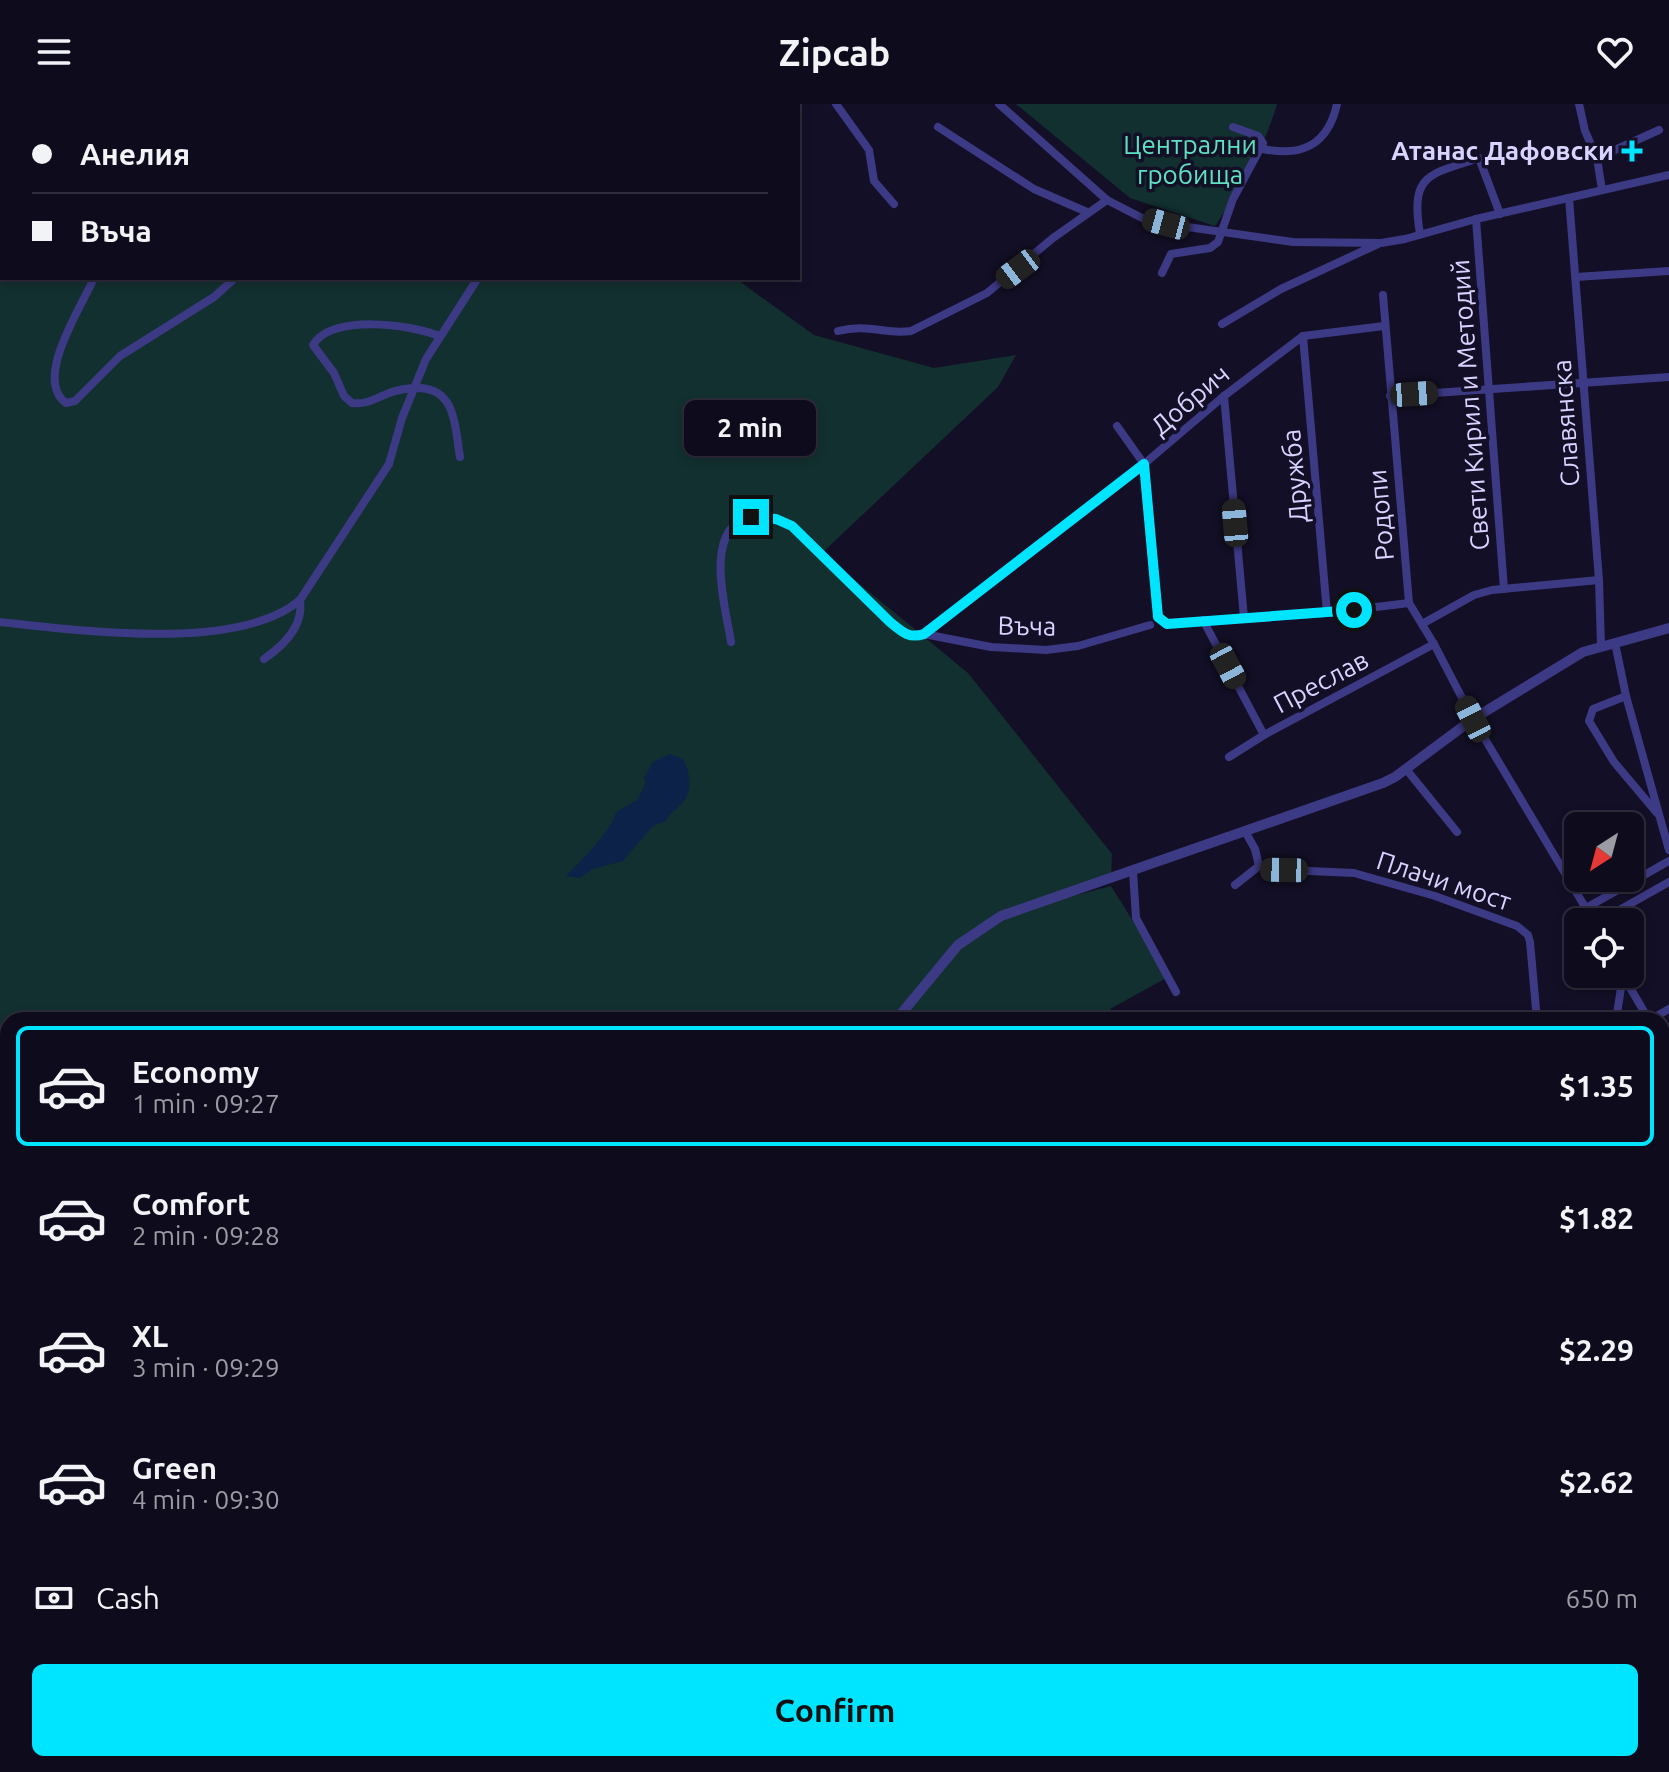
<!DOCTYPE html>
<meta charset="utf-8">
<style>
body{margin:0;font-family:Ubuntu,sans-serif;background:#1c1929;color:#f1f3f6;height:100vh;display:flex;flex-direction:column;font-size:30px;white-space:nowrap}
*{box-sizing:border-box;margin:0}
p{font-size:26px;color:#9b9ba3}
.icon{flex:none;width:44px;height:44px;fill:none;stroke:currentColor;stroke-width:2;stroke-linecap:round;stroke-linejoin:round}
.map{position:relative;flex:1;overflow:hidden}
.side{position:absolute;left:0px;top:908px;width:1670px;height:760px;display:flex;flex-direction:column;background:#0e0b1c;border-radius:24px 24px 0 0;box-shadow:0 4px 12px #0003,0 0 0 2px #2e2b3b}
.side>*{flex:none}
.guide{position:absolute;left:0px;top:0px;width:800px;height:176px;box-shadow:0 4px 12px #0003,0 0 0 2px #2e2b3b;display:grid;align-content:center;height:176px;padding:0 32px;background:#0e0b1c}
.needle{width:52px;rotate:216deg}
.tools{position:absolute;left:1564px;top:708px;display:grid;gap:16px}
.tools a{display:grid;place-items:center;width:80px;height:80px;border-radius:12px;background:#0e0b1c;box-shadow:0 4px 12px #0003,0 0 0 2px #2e2b3b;font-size:40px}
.end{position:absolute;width:36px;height:36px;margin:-18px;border:10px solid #00e5ff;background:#111;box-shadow:0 0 0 4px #111}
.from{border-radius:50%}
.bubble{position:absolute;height:56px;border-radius:12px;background:#0e0b1c;box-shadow:0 4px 12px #0003,0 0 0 2px #2e2b3b;font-size:26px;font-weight:700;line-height:56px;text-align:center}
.car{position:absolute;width:24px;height:48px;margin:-24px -12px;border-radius:10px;box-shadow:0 0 6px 2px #0007;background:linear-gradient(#222 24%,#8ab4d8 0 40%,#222 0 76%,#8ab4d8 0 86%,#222 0)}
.guide b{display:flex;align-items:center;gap:28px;height:76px;font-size:30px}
.guide b+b{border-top:2px solid #2e2b3b}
.guide i{width:20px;height:20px;background:#f1f3f6}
ul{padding:14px 0 0;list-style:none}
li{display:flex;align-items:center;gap:24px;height:120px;margin:0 16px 12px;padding:0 16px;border:4px solid transparent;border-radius:12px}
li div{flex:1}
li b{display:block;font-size:30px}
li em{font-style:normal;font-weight:700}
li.current{border-color:#00e5ff}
li>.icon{width:72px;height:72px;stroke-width:1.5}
.pay{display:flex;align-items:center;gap:20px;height:88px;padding:0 32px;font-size:30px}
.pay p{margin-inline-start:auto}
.cta{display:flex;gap:16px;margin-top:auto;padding:16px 32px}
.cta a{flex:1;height:92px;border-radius:12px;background:#00e5ff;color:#111;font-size:32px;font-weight:700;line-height:92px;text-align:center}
header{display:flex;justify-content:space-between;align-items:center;height:104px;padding:0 32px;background:#0e0b1c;font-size:36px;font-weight:700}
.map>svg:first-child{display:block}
.green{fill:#12302f}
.water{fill:#0c2248}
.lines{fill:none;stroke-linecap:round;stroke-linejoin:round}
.river{stroke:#0c2248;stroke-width:16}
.minor{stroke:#3d3a85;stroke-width:8}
.tertiary{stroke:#3d3a85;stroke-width:10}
.route{stroke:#00e5ff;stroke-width:10}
.poi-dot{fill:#00e5ff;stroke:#130f26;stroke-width:3}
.labels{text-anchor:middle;stroke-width:7;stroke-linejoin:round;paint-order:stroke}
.park-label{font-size:26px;fill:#5fe0c0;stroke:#130f26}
.poi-label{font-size:26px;font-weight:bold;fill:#d9d4ff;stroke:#130f26;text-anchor:end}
.street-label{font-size:26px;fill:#d9d4ff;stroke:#130f26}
</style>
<header><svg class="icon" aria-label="menu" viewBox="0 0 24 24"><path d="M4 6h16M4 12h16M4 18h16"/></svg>Zipcab<svg class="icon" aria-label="heart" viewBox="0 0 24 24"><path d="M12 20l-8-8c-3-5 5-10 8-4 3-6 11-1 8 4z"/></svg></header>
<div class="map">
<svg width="1669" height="1668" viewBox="0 0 1669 1668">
<rect width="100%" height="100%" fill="#130f26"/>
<g class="green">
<path d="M0 0H753L2 2V174H735L814 231 934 264 1016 251 998 283 822 449 968 569 1112 750 1111 775 1027 804 1111 782 1168 873 1110 905 1116 916H8V1143L0 1145Z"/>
<path d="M1016 0H1277C1263 47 1242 81 1215 122L1130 94Z"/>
<path d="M8 1216V1660H358L349 1668H0V1227Z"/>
<path d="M542 1660H1418L1414 1668H544Z"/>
</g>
<path class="water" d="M669 650 683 655C690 668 693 685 683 698 677 706 671 707 666 717L653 722 623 757 593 765 580 774 566 772C579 759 613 725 616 708L637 696 646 679 644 674 653 658Z"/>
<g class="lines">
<g class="river">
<path d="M1662 946 1669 934"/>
<path d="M1016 1668 1024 1660"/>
</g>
<g class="minor">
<path d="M836 0 869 46 874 77 894 100"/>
<path d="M999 0 1107 96 1142 114 1166 120 1293 138 1381 139 1405 135 1476 115 1669 71"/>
<path d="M1579 0 1585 27 1597 54 1602 86"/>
<path d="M156 2H165"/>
<path d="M508 2 509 0"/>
<path d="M938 23 1034 85 1087 108"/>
<path d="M1263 45C1302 53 1328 41 1337 0"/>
<path d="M1597 54 1659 26"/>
<path d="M1569 94 1599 476 1601 542"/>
<path d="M1476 115 1504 485"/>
<path d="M1420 130C1410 70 1428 71 1479 54L1500 110"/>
<path d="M1162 169 1171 150 1210 144 1218 138 1233 95 1263 39 1258 32 1233 23"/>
<path d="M1576 173 1669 167"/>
<path d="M94 174C81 204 33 275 66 299L75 297 120 252 214 193 235 174"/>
<path d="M1383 191 1409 499 1434 540 1473 615 1594 818"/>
<path d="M1222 220 1281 185 1378 140"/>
<path d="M838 227C869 219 885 231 911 227L987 189 1053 134 1107 96"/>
<path d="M439 232C410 220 332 210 313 241L334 269 344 292 352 299C367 301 376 294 389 289 399 285 409 284 420 284 457 286 455 325 460 353"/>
<path d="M1303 232 1327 509"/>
<path d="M1224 292 1244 514"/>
<path d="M1390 292 1669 273"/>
<path d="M1117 322 1144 360 1158 513 1167 520 1327 509 1409 499"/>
<path d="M1203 516 1264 631"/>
<path d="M0 518C77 526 238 549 300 496L389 360 402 314 426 255 478 174"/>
<path d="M1422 520 1474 491 1492 486 1599 476"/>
<path d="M924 530 1144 360 1224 292 1303 232 1384 222"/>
<path d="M731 538C726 505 702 424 750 413 764 410 780 415 792 422L890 518 911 532 924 530 991 543 1046 546 1078 542 1150 521"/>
<path d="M1615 539 1626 592 1669 746"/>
<path d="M264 555C283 542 304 522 300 496"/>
<path d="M1626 592 1593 605 1589 617 1614 658 1657 709"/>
<path d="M1229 653 1264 631 1434 540"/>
<path d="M1406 665 1457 728"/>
<path d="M1259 762 1267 765 1354 769 1435 792 1517 822 1528 831 1530 838 1537 916"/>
<path d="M1133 768 1136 814 1176 888"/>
<path d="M1235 781 1259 762 1255 745 1246 729"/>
<path d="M1586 804 1669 757"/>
<path d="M1598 818 1669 778"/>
<path d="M1622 870 1649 916"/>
<path d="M1616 916 1623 871"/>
<path d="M1650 916 1669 905"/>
<path d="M0 1218 8 1209"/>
<path d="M0 1309H8"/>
<path d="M1662 1312 1669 1304"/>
<path d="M547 1660 551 1668"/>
<path d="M1467 1668 1468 1660"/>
<path d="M1657 1668 1669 1652"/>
</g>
<g class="tertiary">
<path d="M896 916 958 841 1001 812 1383 679 1395 673 1473 615 1583 548 1669 524"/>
<path d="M0 1505 8 1494"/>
</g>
</g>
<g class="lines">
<path class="route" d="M751 413 776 415 792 422 890 518C902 528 909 535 924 530L1144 360 1158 513 1167 520 1354 506"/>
</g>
<path class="poi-dot" d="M1628 35h8v8h8v8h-8v8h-8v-8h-8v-8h8z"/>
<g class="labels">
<g class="park-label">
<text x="1190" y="50">Централни<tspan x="1190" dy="30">гробища</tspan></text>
</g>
<g class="poi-label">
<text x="1614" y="56">Атанас Дафовски</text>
</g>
<g class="street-label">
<text transform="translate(1190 296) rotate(-40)" y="9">Добрич</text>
<text transform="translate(1470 301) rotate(-94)" y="9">Свети Кирил и Методий</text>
<text transform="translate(1566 319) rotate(-94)" y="9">Славянска</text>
<text transform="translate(1295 372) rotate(-95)" y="9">Дружба</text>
<text transform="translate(1381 411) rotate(-95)" y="9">Родопи</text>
<text transform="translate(1027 522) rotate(1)" y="9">Въча</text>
<text transform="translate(1321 578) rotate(-28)" y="9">Преслав</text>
<text transform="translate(1444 777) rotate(18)" y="9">Плачи мост</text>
</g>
</g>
</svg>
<div class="tools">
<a><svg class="needle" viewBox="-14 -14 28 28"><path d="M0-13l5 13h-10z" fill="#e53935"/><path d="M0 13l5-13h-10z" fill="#9b9ba3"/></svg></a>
<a><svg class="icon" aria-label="locate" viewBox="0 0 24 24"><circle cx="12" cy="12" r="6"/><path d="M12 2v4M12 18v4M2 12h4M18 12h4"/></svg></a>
</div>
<i class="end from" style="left:1354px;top:506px"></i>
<i class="end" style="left:751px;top:413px"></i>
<div class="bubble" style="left:684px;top:296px;width:132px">2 min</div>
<i class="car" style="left:1166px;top:120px;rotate:285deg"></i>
<i class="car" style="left:1018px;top:165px;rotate:233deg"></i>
<i class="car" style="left:1414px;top:290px;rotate:86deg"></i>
<i class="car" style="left:1235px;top:419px;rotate:355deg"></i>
<i class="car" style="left:1228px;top:562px;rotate:152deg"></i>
<i class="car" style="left:1473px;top:615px;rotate:333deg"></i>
<i class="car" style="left:1284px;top:766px;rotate:271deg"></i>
<div class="guide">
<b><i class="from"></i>Анелия</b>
<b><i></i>Въча</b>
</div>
<section class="side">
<ul>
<li class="current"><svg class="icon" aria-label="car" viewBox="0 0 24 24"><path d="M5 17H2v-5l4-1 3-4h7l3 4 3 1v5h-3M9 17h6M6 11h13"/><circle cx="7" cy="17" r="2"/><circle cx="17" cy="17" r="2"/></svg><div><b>Economy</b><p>1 min · 09:27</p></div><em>$1.35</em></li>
<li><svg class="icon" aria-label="car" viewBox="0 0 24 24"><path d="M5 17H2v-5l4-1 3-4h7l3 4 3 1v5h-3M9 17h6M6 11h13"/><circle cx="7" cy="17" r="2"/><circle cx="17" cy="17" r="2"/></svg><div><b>Comfort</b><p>2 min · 09:28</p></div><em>$1.82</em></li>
<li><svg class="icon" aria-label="car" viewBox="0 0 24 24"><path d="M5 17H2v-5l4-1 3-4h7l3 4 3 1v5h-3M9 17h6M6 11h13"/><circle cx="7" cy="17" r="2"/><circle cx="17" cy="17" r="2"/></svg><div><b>XL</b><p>3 min · 09:29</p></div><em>$2.29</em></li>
<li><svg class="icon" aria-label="car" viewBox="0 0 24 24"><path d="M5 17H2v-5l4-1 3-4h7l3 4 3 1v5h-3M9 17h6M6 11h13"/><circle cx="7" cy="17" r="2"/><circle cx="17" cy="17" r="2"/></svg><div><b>Green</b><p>4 min · 09:30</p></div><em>$2.62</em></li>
</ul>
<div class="pay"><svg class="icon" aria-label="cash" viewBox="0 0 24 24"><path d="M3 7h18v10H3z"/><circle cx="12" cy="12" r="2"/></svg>Cash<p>650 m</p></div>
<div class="cta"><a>Confirm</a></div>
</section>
</div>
